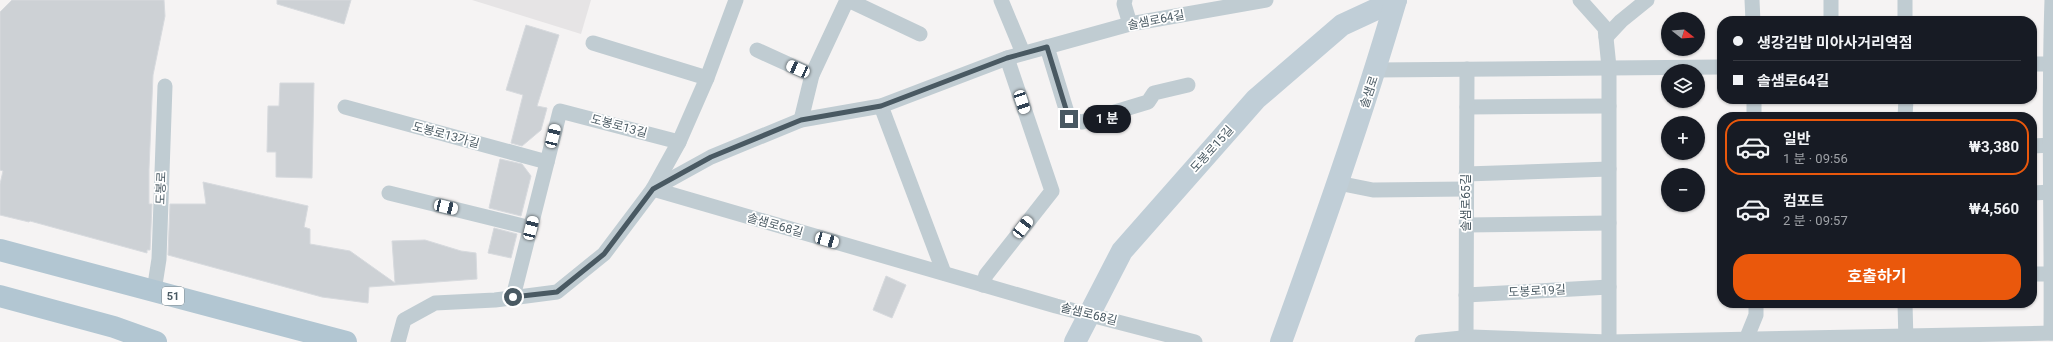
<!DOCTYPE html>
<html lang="ko">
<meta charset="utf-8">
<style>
body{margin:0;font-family:Roboto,"Noto Sans KR",sans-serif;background:#20242c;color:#f1f3f6;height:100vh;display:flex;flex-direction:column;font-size:15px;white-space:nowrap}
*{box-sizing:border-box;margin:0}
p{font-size:13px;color:#9ea1a6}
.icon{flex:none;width:22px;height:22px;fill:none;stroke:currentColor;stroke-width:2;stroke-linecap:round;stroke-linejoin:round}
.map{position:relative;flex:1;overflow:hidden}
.sheet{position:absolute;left:1717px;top:112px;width:320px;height:196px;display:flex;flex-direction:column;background:#171b24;border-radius:16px;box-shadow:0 1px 3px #0004}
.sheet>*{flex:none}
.top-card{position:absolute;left:1717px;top:16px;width:320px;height:88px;border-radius:16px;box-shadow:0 1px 3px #0004;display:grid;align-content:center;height:88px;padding:0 16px;background:#171b24}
.needle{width:26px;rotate:107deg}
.buttons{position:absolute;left:1661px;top:12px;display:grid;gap:8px}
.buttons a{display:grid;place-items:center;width:44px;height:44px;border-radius:50%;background:#171b24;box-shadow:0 1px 3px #0004;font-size:20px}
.end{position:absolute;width:18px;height:18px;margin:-9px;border:5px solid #495962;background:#fff;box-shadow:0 0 0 2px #fff}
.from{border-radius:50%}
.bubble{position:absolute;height:28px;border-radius:14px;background:#171b24;box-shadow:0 1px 3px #0004;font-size:13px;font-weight:700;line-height:28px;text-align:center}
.car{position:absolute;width:12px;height:24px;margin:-12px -6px;border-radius:5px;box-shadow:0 0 3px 1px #0007;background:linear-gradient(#fff 24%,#345 0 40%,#fff 0 76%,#345 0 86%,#fff 0)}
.top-card b{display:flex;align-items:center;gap:14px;height:38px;font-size:15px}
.top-card b+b{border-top:1px solid #363941}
.top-card i{width:10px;height:10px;background:#f1f3f6}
ul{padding:7px 0 0;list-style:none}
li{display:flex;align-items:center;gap:12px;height:56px;margin:0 8px 6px;padding:0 8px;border:2px solid transparent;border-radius:16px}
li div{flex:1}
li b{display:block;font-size:15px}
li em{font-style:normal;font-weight:700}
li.active{border-color:#ea580c}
li>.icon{width:36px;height:36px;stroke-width:1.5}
.primary-button{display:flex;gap:8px;margin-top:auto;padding:8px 16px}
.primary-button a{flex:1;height:46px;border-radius:16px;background:#ea580c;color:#fff;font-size:16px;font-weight:700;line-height:46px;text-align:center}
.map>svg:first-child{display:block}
.education{fill:#e6e4e5}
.building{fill:#cdd1d5;stroke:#d7dade}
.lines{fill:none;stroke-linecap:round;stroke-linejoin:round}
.minor{stroke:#c0ccd2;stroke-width:15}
.secondary{stroke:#c0ced7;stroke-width:22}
.primary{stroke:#b2c6d2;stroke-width:22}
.route{stroke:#495962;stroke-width:5}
.labels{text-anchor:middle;stroke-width:3.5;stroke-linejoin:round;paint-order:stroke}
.shield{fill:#fff;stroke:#808b91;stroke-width:1}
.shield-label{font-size:11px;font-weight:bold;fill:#495962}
.street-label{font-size:12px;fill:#495962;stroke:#fff}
</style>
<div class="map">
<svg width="2053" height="342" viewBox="0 0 2053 342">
<rect width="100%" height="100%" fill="#f5f3f3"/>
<path class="education" d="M472 0H591L581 34Z"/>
<g class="building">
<path d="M12 0H164L165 16 153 75 149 169V204H152L150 250H147V253L30 221 29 222 0 215V184L3 171 0 170V12Z"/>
<path d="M277 0H351L344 24 277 4Z"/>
<path d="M526 25 559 35 537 106 547 108 541 130 522 146 511 143 523 95 506 90Z"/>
<path d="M280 83H314L312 178 276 177V152H267L268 106H279Z"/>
<path d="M500 159 522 164 531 176 521 216 489 208Z"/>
<path d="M203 182 308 206 304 227 310 229V244L350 251 395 283 392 241 425 240 461 251 476 253 477 279 369 287 368 303 322 297 168 255 170 204H206Z"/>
<path d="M494 228 517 234 511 258 488 253Z"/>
<path d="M886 276 906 285 892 318 873 310Z"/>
</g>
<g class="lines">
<g class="minor">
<path d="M848 0 920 34"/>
<path d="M1001 0 1023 53"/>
<path d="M1125 0 1124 4 1130 24"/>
<path d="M1580 0 1605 28 1609 67V342"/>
<path d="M1752 0 1753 21"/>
<path d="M1831 0V21"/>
<path d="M1905 0V21"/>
<path d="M1606 37 1621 21 1647 0"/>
<path d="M593 43 707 78"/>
<path d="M1047 47 1069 119 1082 122 1148 102 1154 93 1188 85"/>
<path d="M757 50 812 75"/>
<path d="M2032 64H2053"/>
<path d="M1376 70 1722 67"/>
<path d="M1754 99V117"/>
<path d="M881 106 944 273"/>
<path d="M345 107 547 162"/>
<path d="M1467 107 1609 106"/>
<path d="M1905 117 1906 99"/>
<path d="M801 120 812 75 847 0"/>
<path d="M2032 146 2053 145"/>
<path d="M1466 174 1609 169"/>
<path d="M1338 183 1373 190 1466 189"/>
<path d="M653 189 711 157 801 120 881 106 1007 58 1130 24 1266 0"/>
<path d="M653 189 1056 306 1195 342"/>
<path d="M389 193 531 228"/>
<path d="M2032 193 2052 192"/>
<path d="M1466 225 1609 223"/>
<path d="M2032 274H2052"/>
<path d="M983 285 986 275 1052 191 1007 58"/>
<path d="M154 291 159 259 165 86"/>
<path d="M1466 295 1609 287"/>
<path d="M513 297 560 111 679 142"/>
<path d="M1905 303 1906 342"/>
<path d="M2051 333C2052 222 2048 111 2052 0"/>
<path d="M1466 337 1467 69"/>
<path d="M398 342 404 320 435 303 495 300 557 292 604 254 653 189 679 142 707 78 736 0"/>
<path d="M1422 342 1472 337 1609 342 2053 333"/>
<path d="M1745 342 1756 315V303"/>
</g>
<g class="secondary">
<path d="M1075 342 1122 251 1256 99 1342 25 1396 0"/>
<path d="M1281 342C1322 229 1362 116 1396 0"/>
</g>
<g class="primary">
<path d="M0 250 346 342"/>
<path d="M0 296 114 327 156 342"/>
</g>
</g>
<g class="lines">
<path class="route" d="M513 297 557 292 604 254 653 189 711 157 801 120 881 106 1007 58 1047 47 1069 119"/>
</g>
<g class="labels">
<rect class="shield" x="162" y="287" width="22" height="18" rx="3"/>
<g class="shield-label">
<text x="173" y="300">51</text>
</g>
<g class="street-label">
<text transform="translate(1156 20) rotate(-11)" y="4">솔샘로64길</text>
<text transform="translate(1369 92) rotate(-71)" y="4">솔샘로</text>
<text transform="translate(619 126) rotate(15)" y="4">도봉로13길</text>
<text transform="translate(446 135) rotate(15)" y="4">도봉로13가길</text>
<text transform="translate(1212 149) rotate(-48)" y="4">도봉로15길</text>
<text transform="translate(161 188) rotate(-88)" y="4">도봉로</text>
<text transform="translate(1466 203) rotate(-90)" y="4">솔샘로65길</text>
<text transform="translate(775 225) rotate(16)" y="4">솔샘로68길</text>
<text transform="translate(1537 291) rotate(-3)" y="4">도봉로19길</text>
<text transform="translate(1089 314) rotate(14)" y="4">솔샘로68길</text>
</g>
</g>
</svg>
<div class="buttons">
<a><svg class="needle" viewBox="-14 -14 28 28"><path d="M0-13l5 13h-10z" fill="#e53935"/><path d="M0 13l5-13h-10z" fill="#9ea1a6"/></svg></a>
<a><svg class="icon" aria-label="layers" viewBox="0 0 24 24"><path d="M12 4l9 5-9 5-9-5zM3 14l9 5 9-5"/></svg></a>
<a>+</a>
<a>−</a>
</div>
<i class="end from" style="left:513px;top:297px"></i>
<i class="end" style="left:1069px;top:119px"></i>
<div class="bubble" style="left:1083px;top:105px;width:48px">1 분</div>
<i class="car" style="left:798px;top:69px;rotate:294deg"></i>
<i class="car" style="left:1022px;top:102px;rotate:162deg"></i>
<i class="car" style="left:553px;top:136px;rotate:14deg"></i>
<i class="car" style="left:446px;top:207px;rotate:103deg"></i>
<i class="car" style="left:1023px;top:227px;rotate:38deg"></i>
<i class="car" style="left:531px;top:228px;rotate:14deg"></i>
<i class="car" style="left:827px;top:240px;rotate:106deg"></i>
<div class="top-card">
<b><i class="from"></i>생강김밥 미아사거리역점</b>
<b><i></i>솔샘로64길</b>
</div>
<section class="sheet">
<ul>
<li class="active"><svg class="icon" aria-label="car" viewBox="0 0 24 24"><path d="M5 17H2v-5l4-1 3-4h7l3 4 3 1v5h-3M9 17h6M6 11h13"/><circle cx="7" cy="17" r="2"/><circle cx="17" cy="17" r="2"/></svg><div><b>일반</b><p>1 분 · 09:56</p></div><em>₩3,380</em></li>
<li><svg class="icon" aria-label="car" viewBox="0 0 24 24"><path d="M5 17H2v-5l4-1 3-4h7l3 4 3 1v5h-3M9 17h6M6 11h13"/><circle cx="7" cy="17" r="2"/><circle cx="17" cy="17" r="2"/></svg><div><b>컴포트</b><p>2 분 · 09:57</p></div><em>₩4,560</em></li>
</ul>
<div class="primary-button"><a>호출하기</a></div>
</section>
</div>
